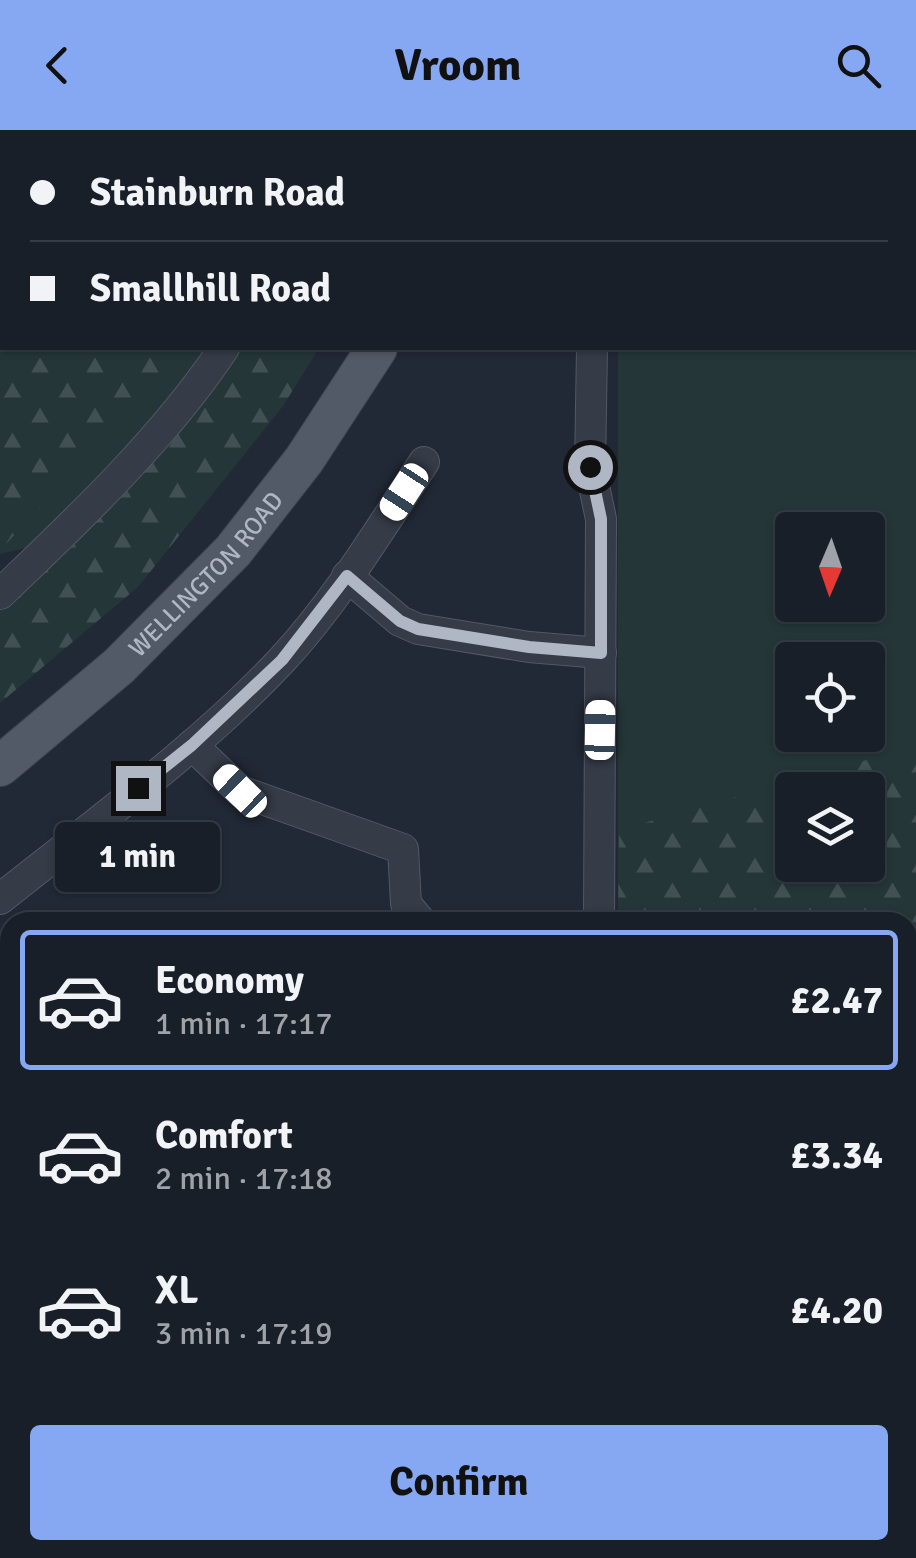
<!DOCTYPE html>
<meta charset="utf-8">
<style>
body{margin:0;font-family:Signika,sans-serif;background:#222730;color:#f1f3f6;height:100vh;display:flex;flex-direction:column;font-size:38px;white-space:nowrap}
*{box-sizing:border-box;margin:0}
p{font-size:32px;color:#9fa2a8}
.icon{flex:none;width:55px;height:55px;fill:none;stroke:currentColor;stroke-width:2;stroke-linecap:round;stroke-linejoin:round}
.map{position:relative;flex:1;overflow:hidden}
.panel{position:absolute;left:0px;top:782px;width:918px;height:648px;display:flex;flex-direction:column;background:#191f28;border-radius:30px 30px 0 0;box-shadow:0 2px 8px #0004,0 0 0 2px #373d45}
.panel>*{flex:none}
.guide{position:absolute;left:0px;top:0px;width:918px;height:220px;box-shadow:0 2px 8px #0004,0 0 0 2px #373d45;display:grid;align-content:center;height:220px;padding:0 30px;background:#191f28}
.needle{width:65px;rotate:182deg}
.controls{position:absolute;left:775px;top:382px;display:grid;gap:20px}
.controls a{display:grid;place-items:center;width:110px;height:110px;border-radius:10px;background:#191f28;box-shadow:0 2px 8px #0004,0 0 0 2px #373d45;font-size:50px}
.end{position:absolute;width:45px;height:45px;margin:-22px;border:12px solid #afb6c4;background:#111;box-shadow:0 0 0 5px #111}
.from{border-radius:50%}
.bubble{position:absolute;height:70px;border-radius:10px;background:#191f28;box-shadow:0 2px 8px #0004,0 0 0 2px #373d45;font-size:32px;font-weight:800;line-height:70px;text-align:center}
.car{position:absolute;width:30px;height:60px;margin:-30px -15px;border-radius:12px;box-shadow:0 0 8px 2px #0007;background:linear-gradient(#fff 24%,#345 0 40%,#fff 0 76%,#345 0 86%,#fff 0)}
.guide b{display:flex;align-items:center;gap:35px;height:95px;font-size:38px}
.guide b+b{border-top:2px solid #373d45}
.guide i{width:25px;height:25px;background:#f1f3f6}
ul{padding:18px 0 0;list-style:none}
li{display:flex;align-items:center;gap:30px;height:140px;margin:0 20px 15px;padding:0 10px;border:5px solid transparent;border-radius:10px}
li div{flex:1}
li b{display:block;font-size:38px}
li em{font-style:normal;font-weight:800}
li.selected{border-color:#86a8f2}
li>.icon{width:90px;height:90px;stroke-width:1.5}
.primary-button{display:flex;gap:20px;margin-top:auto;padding:20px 30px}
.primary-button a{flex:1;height:115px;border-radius:10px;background:#86a8f2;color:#111;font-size:40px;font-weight:800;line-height:115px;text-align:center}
header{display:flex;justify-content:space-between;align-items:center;height:130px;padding:0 30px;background:#86a8f2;color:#111;font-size:45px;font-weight:800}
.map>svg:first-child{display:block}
.green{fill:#243638;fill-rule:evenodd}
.forest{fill:url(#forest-firs);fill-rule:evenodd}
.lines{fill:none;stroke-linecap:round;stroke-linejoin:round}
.minor-casing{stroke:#525965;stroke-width:32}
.major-casing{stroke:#3e4451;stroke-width:42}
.minor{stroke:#353b47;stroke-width:30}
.major{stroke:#535a67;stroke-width:40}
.route{stroke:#afb6c4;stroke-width:12}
.labels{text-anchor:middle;stroke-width:9;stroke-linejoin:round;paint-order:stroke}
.street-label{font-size:25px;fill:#afb6c4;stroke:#1a202b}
</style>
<header><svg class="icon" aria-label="back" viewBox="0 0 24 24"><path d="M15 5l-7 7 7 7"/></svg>Vroom<svg class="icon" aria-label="search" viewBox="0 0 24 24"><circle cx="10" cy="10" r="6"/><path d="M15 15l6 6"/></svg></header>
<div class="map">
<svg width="916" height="1428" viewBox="0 0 916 1428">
<defs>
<pattern id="forest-firs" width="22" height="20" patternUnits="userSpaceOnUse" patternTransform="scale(2.5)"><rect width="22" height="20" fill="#243638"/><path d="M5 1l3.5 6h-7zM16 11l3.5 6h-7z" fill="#415153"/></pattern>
</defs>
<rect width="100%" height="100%" fill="#212936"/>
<g class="green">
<path d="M0 0H359L2 2V218H230L30 417 0 424Z"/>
<path d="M640 0H916V1428H611V1420H908V792H618V218H915V2ZM792 400H868V475H792ZM792 530H868V605H792ZM792 660H868V735H792Z"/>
<path d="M0 1266 10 1275V1377L0 1372Z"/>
</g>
<g class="forest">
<path d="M2 150V218H185L85 331 0 420Z"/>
<path d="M230 218H319L283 276 138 457 0 573V473Z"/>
<path d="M916 616V933L908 938V792H618L619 700ZM868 660V735H792V660Z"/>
<path d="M611 1420H815L822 1428H611Z"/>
</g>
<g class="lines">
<g class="minor-casing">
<g id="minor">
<path d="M903 0V2"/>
<path d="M290 2 291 0"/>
<path d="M351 2 352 0"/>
<path d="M713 2 718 0"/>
<path d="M592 218 590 337 601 389 599 792"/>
<path d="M347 446 400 491 418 499 529 517 601 523"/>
<path d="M0 464C78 390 165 307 224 218"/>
<path d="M192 615 240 661 403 719 406 774 421 792"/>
<path d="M0 769C95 693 197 620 281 531 336 472 380 399 424 332"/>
<path d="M0 897 10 914"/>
<path d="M0 989 10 983"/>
<path d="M908 1071 916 1060"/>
<path d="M0 1177 10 1183"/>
<path d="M0 1417 16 1428"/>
<path d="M395 1420 396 1428"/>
<path d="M589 1420V1428"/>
<path d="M138 1428 139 1420"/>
</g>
</g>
<g class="major-casing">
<g id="major">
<path d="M478 2 479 0"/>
<path id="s1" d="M0 636 119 536 233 421 304 330 377 218"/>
</g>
</g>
<use href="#minor" class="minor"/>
<use href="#major" class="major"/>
</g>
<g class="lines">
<path class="route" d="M138 658 192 615 282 530 347 446 400 491 418 499 529 517 601 523V389L590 337"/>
</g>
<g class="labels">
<g class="street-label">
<text dy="9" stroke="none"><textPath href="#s1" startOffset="282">WELLINGTON ROAD</textPath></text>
</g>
</g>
</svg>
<div class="controls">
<a><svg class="needle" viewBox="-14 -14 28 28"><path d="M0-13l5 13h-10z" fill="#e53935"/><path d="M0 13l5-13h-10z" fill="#9fa2a8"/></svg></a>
<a><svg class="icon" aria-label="locate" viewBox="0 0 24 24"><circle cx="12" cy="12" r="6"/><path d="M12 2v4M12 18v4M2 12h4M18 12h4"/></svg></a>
<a><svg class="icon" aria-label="layers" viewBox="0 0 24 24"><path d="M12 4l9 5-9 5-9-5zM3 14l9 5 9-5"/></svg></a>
</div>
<i class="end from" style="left:590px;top:337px"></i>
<i class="end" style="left:138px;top:658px"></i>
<div class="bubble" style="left:55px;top:692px;width:165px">1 min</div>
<i class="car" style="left:404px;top:362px;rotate:213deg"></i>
<i class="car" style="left:600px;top:600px;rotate:1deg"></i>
<i class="car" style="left:240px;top:661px;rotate:314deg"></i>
<div class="guide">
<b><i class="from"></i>Stainburn Road</b>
<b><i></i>Smallhill Road</b>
</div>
<section class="panel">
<ul>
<li class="selected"><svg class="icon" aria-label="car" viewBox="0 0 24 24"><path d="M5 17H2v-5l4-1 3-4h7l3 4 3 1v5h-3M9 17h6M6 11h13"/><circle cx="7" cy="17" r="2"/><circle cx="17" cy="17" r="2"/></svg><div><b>Economy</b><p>1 min · 17:17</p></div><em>£2.47</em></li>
<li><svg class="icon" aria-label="car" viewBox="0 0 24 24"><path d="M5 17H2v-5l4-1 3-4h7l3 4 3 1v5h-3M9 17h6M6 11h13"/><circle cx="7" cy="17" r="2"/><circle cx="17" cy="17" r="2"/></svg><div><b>Comfort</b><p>2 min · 17:18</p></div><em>£3.34</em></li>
<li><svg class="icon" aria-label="car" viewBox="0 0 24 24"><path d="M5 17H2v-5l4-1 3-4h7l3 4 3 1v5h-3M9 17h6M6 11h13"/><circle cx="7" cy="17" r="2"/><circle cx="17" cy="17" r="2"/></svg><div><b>XL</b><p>3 min · 17:19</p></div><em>£4.20</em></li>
</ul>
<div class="primary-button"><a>Confirm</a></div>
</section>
</div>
